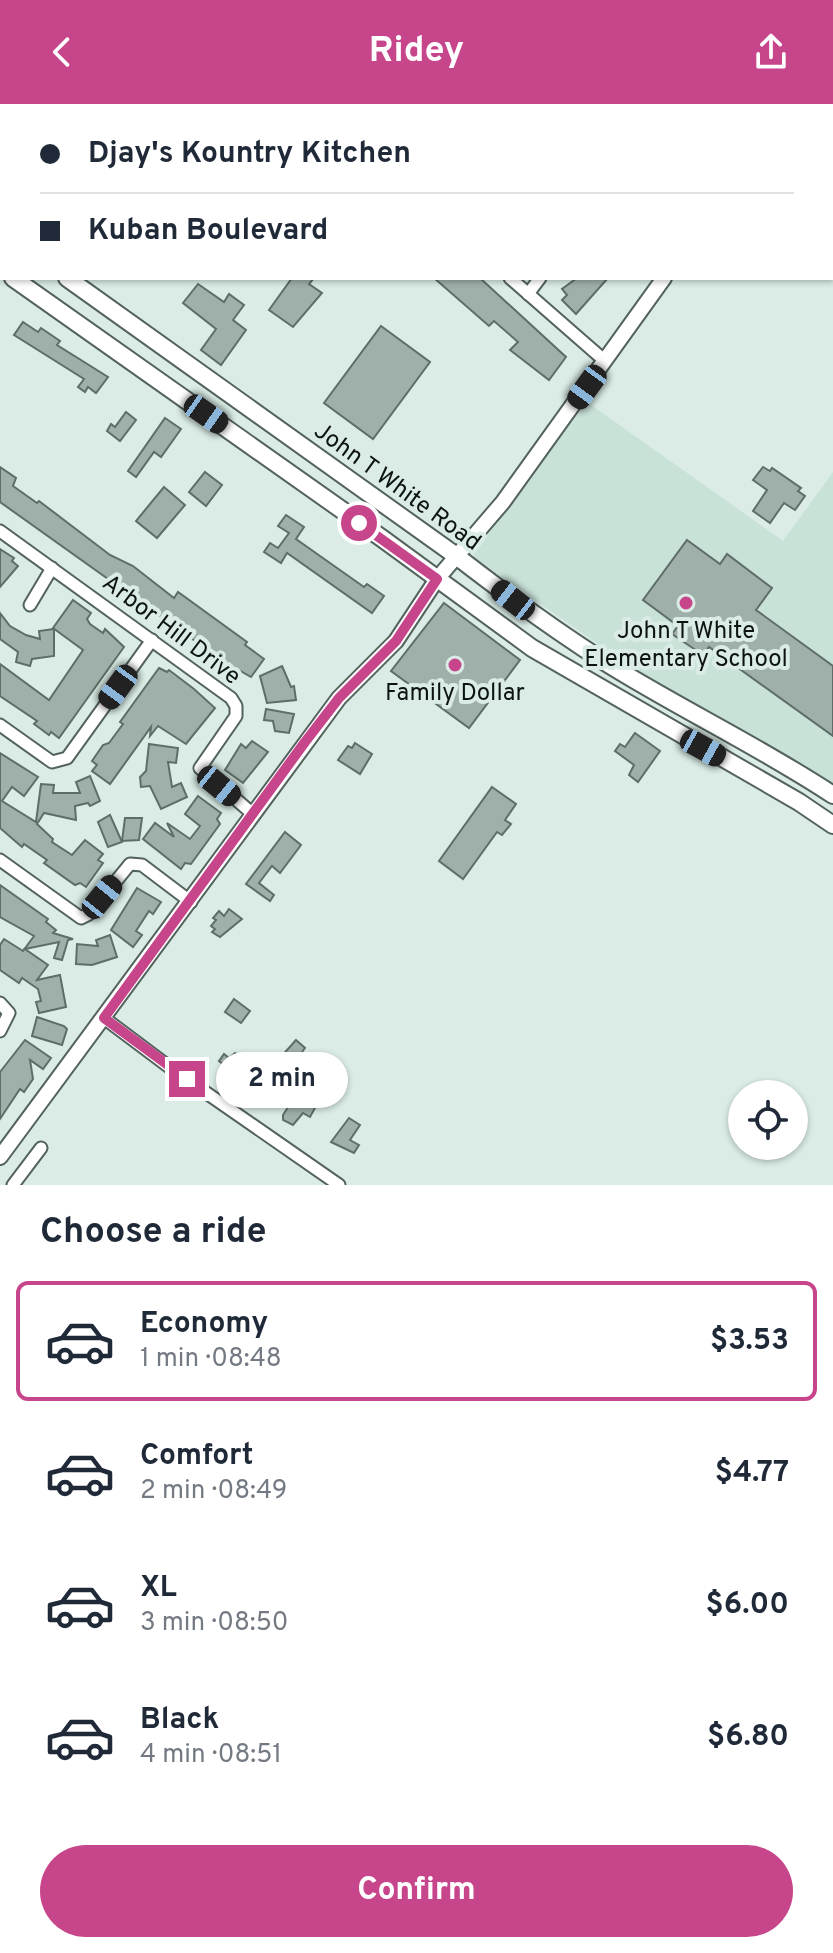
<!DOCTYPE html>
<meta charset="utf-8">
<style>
body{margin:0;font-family:Overpass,sans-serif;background:#f2f2f3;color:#1f2937;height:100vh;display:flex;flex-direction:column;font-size:30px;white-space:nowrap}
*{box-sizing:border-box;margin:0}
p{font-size:26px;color:#747a83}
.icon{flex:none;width:44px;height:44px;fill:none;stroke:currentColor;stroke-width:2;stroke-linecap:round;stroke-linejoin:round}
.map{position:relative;height:1081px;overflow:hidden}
.sheet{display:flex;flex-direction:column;background:#fff;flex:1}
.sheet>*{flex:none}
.hud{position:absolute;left:0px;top:0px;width:834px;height:176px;box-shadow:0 2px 6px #0004;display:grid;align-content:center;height:176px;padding:0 40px;background:#fff}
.controls{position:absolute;left:728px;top:976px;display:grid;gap:16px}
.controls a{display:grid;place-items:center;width:80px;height:80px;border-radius:50%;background:#fff;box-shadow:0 2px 6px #0004;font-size:40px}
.end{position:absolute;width:36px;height:36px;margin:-18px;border:10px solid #c7458b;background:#fff;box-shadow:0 0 0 4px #fff}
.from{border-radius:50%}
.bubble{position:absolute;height:56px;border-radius:28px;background:#fff;box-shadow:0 2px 6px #0004;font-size:26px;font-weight:700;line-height:56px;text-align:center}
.car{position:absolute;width:24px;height:48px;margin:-24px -12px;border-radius:10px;box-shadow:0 0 6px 2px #0007;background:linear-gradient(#222 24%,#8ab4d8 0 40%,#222 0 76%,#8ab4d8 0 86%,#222 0)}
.hud b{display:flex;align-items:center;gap:28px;height:76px;font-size:30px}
.hud b+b{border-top:2px solid #e0e1e3}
.hud i{width:20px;height:20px;background:#1f2937}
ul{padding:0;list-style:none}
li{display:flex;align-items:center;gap:24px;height:120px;margin:0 16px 12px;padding:0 24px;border:4px solid transparent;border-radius:12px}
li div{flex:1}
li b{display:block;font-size:30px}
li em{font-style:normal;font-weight:700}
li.on{border-color:#c7458b}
li>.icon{width:72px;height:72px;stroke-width:1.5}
h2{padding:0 40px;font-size:36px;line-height:96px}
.button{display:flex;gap:16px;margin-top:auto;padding:16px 40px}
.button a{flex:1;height:92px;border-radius:48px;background:#c7458b;color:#fff;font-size:32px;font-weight:700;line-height:92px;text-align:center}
header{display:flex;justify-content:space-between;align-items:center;height:104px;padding:0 40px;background:#c7458b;color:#fff;font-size:36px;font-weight:700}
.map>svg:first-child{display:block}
.built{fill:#c8e2d8}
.building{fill:#9fb0aa;stroke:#5e6d68;stroke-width:2}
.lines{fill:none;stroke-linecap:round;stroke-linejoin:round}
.minor-casing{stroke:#53625c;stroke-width:15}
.tertiary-casing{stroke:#53625c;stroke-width:18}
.secondary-casing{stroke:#53625c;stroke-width:20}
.minor{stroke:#fff;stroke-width:11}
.tertiary{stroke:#fff;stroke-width:14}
.secondary{stroke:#fff;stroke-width:16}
.route{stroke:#c7458b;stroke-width:10}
.poi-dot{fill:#c7458b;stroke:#daece5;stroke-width:3}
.labels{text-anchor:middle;stroke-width:8;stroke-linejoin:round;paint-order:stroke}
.street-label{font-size:24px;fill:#0d1311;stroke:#daece5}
.poi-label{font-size:24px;fill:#0d1311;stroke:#daece5}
</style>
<header><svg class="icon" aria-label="back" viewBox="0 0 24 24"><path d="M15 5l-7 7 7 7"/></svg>Ridey<svg class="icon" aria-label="share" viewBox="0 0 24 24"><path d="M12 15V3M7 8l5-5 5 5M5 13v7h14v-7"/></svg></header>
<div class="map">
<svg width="833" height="1081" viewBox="0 0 833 1081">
<rect width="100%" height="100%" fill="#daece5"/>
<path class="built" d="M587 298 783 437 833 368V681L621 556 477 456 473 450Z"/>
<g class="building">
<path d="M292 174H314L309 180 322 189 293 223 269 206Z"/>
<path d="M434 174H480L566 253 549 276 510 246 518 238 494 217 489 222Z"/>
<path d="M577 174H608L576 210 562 196 567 191 562 185Z"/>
<path d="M198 180 224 198 229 190 244 201 233 216 246 226 221 261 201 246 216 225 183 199Z"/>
<path d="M23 218 38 228 41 224 60 237 57 241 108 273 96 289 88 283 85 288 78 283 84 275 14 231Z"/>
<path d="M381 222 430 258 373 335 324 299Z"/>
<path d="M126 308 136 316 120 337 107 327 111 320 115 323Z"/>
<path d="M165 314 181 325 161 353 154 348 136 373 128 367Z"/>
<path d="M0 363 16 374 13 382 37 399 39 397 110 451 133 462 174 494 178 488 247 538 245 541 264 555 251 573 223 557 0 398Z"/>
<path d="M763 363 770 367 772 364 801 384 798 387 805 392 795 406 784 399 770 419 753 407 767 386 753 376Z"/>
<path d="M205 368 222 381 206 402 189 388Z"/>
<path d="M164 383 185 401 157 434 136 417Z"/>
<path d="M286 411 304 423 296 435 364 483 367 480 384 492 372 509 287 449 281 459 264 448 270 439 278 444 289 429 278 422Z"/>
<path d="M687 436 720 460 727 450 772 484 756 506 833 562V632L709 543 703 551 672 530 678 522 643 496Z"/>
<path d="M0 445 14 454 12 457 18 462 0 483Z"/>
<path d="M73 496 91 509 87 515 90 520 103 529 105 525 124 543 59 634 51 628 49 631 34 620 37 617 0 592V560L49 596 83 546 53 524Z"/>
<path d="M444 499 520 556 469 624 391 567Z"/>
<path d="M0 509 10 522 26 531 40 535 39 527 54 525V552L32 555 30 562 16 558 18 548 0 535Z"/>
<path d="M282 562 291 583 294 582 296 596 267 599 260 572Z"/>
<path d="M159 564 167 568 169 566 194 585 215 604 186 640 158 622 150 632 151 623 110 680 92 667 97 661 92 657 103 641 109 639 123 620 120 618Z"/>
<path d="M266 605 294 610 289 629 275 627 273 617 264 616Z"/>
<path d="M635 629 660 647 638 678 629 671 634 661 615 647 620 640 625 643Z"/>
<path d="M252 637 268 648 243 679 225 666 241 640 246 644Z"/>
<path d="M355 639 372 650 360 670 338 656 348 642 352 644Z"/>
<path d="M149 640 178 644 176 659 168 658 172 683 181 679 187 693 161 705 150 682 141 683 140 673 146 667Z"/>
<path d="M0 649 38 673 24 692 12 683 2 697 36 718 41 680 54 681 53 689H80L76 678 90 672 100 697 90 702 88 699 75 702 76 716 44 709 37 720 53 735 52 738 72 751 85 736 103 750 98 756 103 759 86 783 80 779 75 781 44 759 47 756 24 740 22 743 0 724Z"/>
<path d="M492 683 516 700 505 716 511 720 502 731 497 728 463 775 439 757Z"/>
<path d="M198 692 221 709 217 715 220 720 191 760 185 759 181 765 143 735 155 719 174 733 167 719 190 735 200 722 185 710Z"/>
<path d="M110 711 122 738 108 743 98 718Z"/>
<path d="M125 714H142L139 736 122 737Z"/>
<path d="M285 728 301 741 280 769 272 762 259 779 274 791 270 797 246 780Z"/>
<path d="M0 781 48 815 46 818 56 826 53 829 73 835 68 836 62 856 54 854 59 838 25 845 48 861 37 876 60 871 66 903 39 909 36 898 41 897 38 885 22 874 19 879 0 866V841L4 835 23 847 34 832 0 813Z"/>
<path d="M137 784 161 798 153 810 149 807 136 827 142 831 133 843 111 826Z"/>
<path d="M229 805 242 815 220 833 212 828 215 825 211 822 216 816 213 814 219 807 224 812Z"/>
<path d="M110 831 117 853 92 861 76 860 77 840 98 842 96 836Z"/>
<path d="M234 895 250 907 241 919 225 908Z"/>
<path d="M37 913 64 922 67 925 62 941 32 932Z"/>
<path d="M25 936 51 954 43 965 30 956 33 975 24 988 20 985 0 1015V968Z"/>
<path d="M296 936 305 944 302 948 308 953 299 963 292 956 280 972 270 965Z"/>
<path d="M235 949 245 957 238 972 219 957 224 950 229 954Z"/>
<path d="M297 989 304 993 302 997 315 1004 310 1013 303 1009 293 1021 283 1016V1011Z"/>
<path d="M349 1014 360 1021 350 1036 359 1041 354 1049 331 1038Z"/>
</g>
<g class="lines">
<g class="minor-casing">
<g id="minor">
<path d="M359 2 360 0"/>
<path d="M514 2 516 0"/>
<path d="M675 2 677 0"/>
<path d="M510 174 605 257"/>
<path d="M528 190 540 174"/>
<path d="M0 427 231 594 236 602V612L200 664 254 711"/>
<path d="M30 501 52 464"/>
<path d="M0 621 52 658 67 654 152 536"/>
<path d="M0 756 81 814 89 810 130 760 142 761 191 798"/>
<path d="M0 899 9 909 0 927"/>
<path d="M104 914 172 965 339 1081"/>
<path d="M13 1081 41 1044"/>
</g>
</g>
<g class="tertiary-casing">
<g id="tertiary">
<path d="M786 2 788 0"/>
<path d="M0 1053 339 594 396 537 437 475 503 398 664 174"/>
</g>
</g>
<g class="secondary-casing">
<g id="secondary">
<path d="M0 126 2 128"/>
<path d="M0 165 2 166"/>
<path d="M13 174 383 435 532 544 799 698 833 721"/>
<path d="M67 174 455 451C504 489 553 525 605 558 680 605 759 642 833 691"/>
</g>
</g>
<use href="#minor" class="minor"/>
<use href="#tertiary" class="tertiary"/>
<use href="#secondary" class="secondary"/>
</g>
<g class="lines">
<path class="route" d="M187 975 104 914 305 638 339 594 396 537 437 475 359 419"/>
</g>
<g class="poi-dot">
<circle cx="686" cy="499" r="8"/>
<circle cx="455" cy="561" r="8"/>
</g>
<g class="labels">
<g class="street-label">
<text transform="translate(398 382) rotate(36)" y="8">John T White Road</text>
<text transform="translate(172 525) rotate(37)" y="8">Arbor Hill Drive</text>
</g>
<g class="poi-label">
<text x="686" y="534">John T White<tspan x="686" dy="28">Elementary School</tspan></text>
<text x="455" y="596">Family Dollar</text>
</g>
</g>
</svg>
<div class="controls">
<a><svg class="icon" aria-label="locate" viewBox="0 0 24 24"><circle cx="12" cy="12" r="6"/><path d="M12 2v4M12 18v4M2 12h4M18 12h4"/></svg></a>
</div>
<i class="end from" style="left:359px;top:419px"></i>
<i class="end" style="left:187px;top:975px"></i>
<div class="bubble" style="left:216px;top:948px;width:132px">2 min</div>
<i class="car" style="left:587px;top:283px;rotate:216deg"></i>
<i class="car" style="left:206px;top:310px;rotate:125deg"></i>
<i class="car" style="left:513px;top:496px;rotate:308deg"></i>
<i class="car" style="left:118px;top:583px;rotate:216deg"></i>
<i class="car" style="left:703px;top:644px;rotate:119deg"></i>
<i class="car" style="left:219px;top:682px;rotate:129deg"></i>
<i class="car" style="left:102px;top:793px;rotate:39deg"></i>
<div class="hud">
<b><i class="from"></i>Djay's Kountry Kitchen</b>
<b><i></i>Kuban Boulevard</b>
</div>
</div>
<section class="sheet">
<h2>Choose a ride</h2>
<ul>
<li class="on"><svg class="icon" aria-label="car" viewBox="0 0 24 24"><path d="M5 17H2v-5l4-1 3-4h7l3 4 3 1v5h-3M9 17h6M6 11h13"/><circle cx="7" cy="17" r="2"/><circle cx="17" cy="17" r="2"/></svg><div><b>Economy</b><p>1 min · 08:48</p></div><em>$3.53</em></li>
<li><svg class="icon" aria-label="car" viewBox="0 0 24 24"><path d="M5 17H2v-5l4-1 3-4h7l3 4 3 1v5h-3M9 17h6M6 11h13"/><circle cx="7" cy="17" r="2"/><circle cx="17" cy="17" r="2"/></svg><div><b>Comfort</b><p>2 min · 08:49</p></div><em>$4.77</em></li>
<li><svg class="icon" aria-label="car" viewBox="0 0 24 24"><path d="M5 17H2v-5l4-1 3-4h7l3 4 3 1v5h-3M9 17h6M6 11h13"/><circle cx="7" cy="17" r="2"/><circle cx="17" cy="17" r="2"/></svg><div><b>XL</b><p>3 min · 08:50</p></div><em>$6.00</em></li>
<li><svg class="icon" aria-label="car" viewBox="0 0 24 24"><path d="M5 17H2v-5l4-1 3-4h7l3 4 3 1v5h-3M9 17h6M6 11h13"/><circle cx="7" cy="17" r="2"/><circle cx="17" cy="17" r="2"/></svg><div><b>Black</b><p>4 min · 08:51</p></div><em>$6.80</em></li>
</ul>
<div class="button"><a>Confirm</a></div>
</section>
